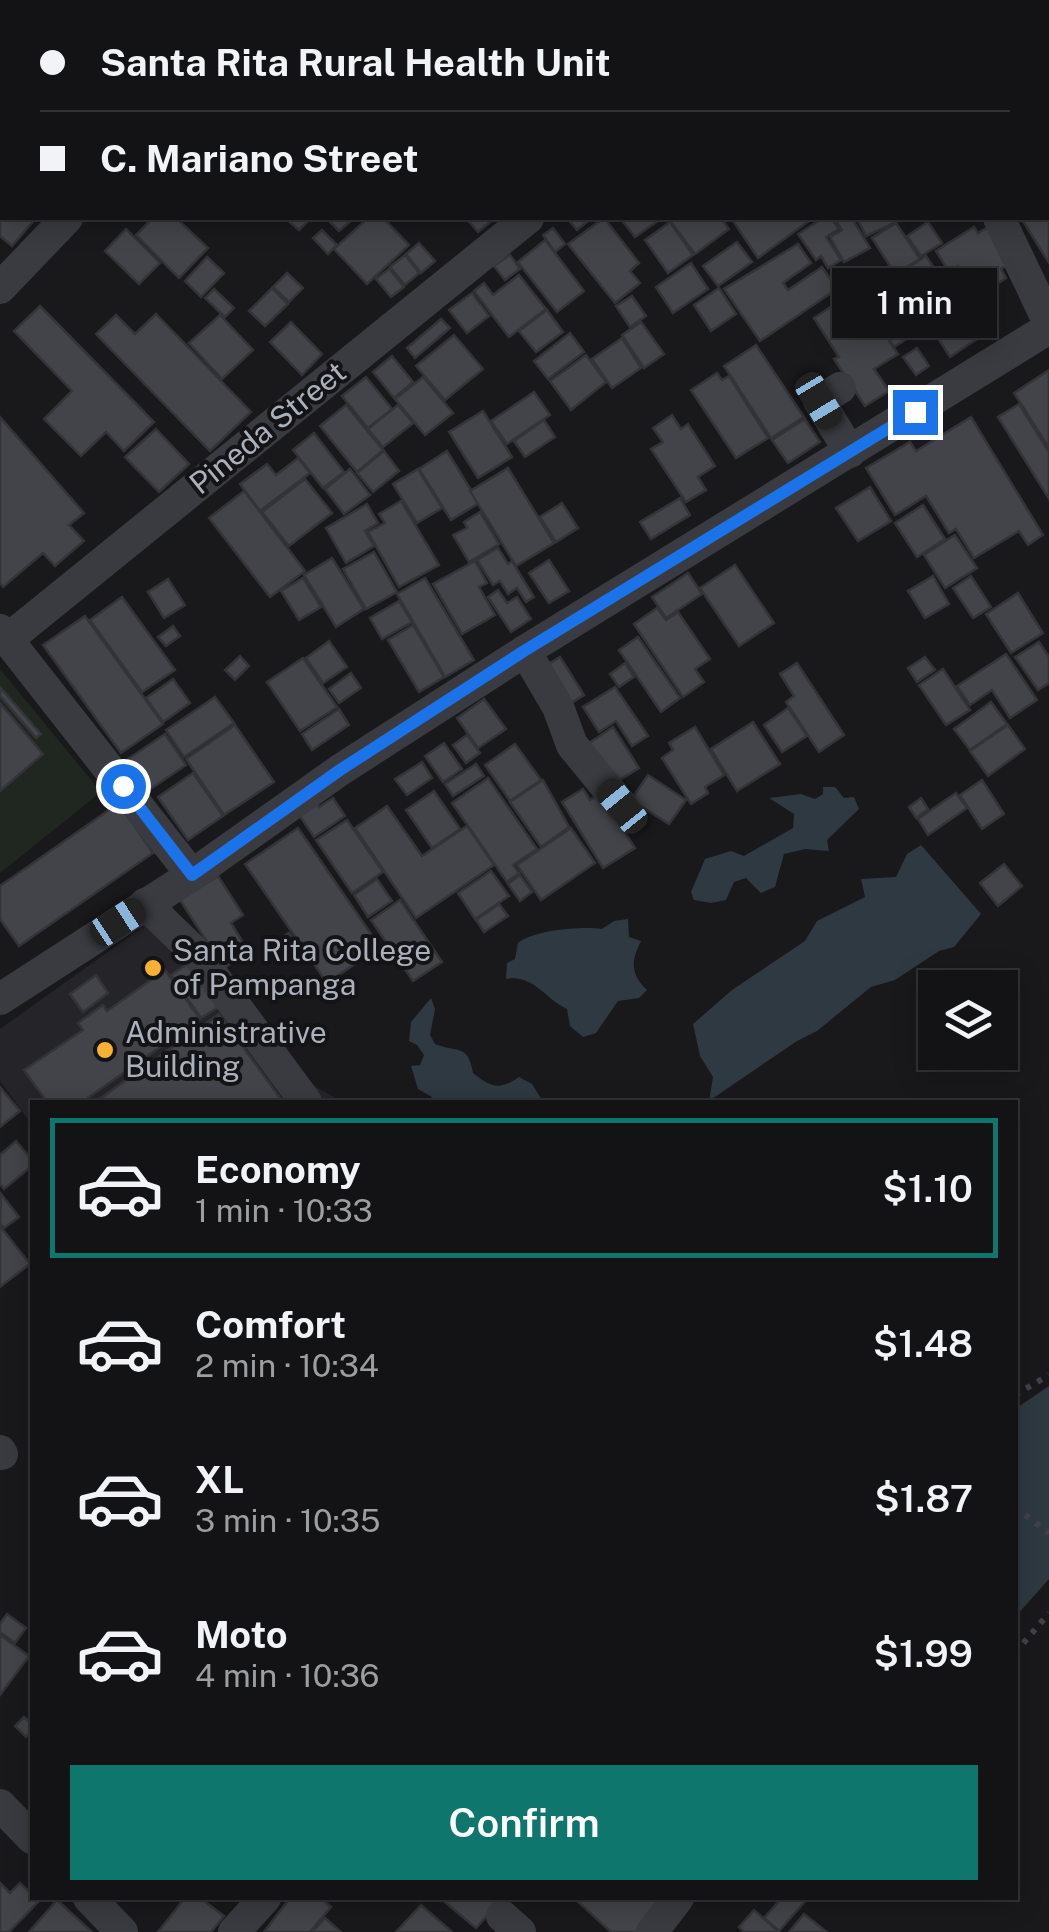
<!DOCTYPE html>
<meta charset="utf-8">
<style>
body{margin:0;font-family:"Public Sans",sans-serif;background:#1c1c1e;color:#f1f3f6;height:100vh;display:flex;flex-direction:column;font-size:38px;white-space:nowrap}
*{box-sizing:border-box;margin:0}
p{font-size:32px;color:#9d9ea0}
.icon{flex:none;width:55px;height:55px;fill:none;stroke:currentColor;stroke-width:2;stroke-linecap:round;stroke-linejoin:round}
.map{position:relative;flex:1;overflow:hidden}
.drawer{position:absolute;left:30px;top:1100px;width:988px;height:800px;display:flex;flex-direction:column;background:#131315;border-radius:0px;box-shadow:0 5px 25px #0003,0 0 0 2px #323234}
.drawer>*{flex:none}
.hud{position:absolute;left:0px;top:0px;width:1050px;height:220px;box-shadow:0 5px 25px #0003,0 0 0 2px #323234;display:grid;align-content:center;height:220px;padding:0 40px;background:#131315}
.controls{position:absolute;left:918px;top:970px;display:grid;gap:20px}
.controls a{display:grid;place-items:center;width:100px;height:100px;border-radius:0px;background:#131315;box-shadow:0 5px 25px #0003,0 0 0 2px #323234;font-size:50px}
.end{position:absolute;width:45px;height:45px;margin:-22px;border:12px solid #1a73e8;background:#fff;box-shadow:0 0 0 5px #fff}
.from{border-radius:50%}
.bubble{position:absolute;height:70px;border-radius:0px;background:#131315;box-shadow:0 5px 25px #0003,0 0 0 2px #323234;font-size:32px;font-weight:600;line-height:70px;text-align:center}
.car{position:absolute;width:30px;height:60px;margin:-30px -15px;border-radius:12px;box-shadow:0 0 8px 2px #0007;background:linear-gradient(#222 24%,#8ab4d8 0 40%,#222 0 76%,#8ab4d8 0 86%,#222 0)}
.hud b{display:flex;align-items:center;gap:35px;height:95px;font-size:38px}
.hud b+b{border-top:2px solid #323234}
.hud i{width:25px;height:25px;background:#f1f3f6}
ul{padding:18px 0 0;list-style:none}
li{display:flex;align-items:center;gap:30px;height:140px;margin:0 20px 15px;padding:0 20px;border:5px solid transparent;border-radius:0px}
li div{flex:1}
li b{display:block;font-size:38px}
li em{font-style:normal;font-weight:600}
li.on{border-color:#0f766e}
li>.icon{width:90px;height:90px;stroke-width:1.5}
.primary-button{display:flex;gap:20px;margin-top:auto;padding:20px 40px}
.primary-button a{flex:1;height:115px;border-radius:0px;background:#0f766e;color:#fff;font-size:40px;font-weight:600;line-height:115px;text-align:center}
.map>svg:first-child{display:block}
.built{fill:#252529}
.green{fill:#1f2720}
.water{fill:#2e3941}
.building{fill:#434449;stroke:#333338;stroke-width:2.5}
.lines{fill:none;stroke-linecap:round;stroke-linejoin:round}
.path{stroke:#404248;stroke-width:6;stroke-dasharray:5 8;stroke-linecap:butt}
.minor{stroke:#3a3b41;stroke-width:32}
.route{stroke:#1a73e8;stroke-width:12}
.poi-dot{fill:#f9b134;stroke:#141417;stroke-width:4}
.labels{text-anchor:middle;stroke-width:8;stroke-linejoin:round;paint-order:stroke}
.street-label{font-size:30px;fill:#abb1bc;stroke:#141417}
.poi-label{font-size:30px;fill:#abb1bc;stroke:#141417;text-anchor:start}
</style>
<div class="map">
<svg width="1049" height="1932" viewBox="0 0 1049 1932">
<rect width="100%" height="100%" fill="#19191c"/>
<path class="built" d="M172 906 314 1086 343 1102H32V1125L0 1081V1029Z"/>
<path class="green" d="M0 669 101 792 0 873Z"/>
<g class="water">
<path d="M823 787H835L844 798 854 797 859 809 827 840 829 851 805 849 784 854 775 887 761 893 746 878 734 882 726 900 711 903 694 900 691 892 705 859 731 851 744 856 793 828 794 814 769 798 801 794 815 799 823 794Z"/>
<path d="M921 845 981 914 954 947 939 951 895 980 871 987 817 1031 797 1041 709 1101 713 1077 700 1056 693 1024 732 990 805 941 817 921 865 897 861 879 896 877 907 854Z"/>
<path d="M628 919 629 937 641 941C631 961 630 974 647 990L639 998 618 1001 596 1033 583 1037 570 1026 567 1009C544 998 533 974 506 979L507 963 515 959 518 943C534 930 581 926 602 929L614 921Z"/>
<path d="M431 998 435 1009 430 1035 435 1044C457 1053 468 1043 473 1073 490 1087 500 1091 519 1077L532 1084 543 1102H427L432 1097 418 1089 411 1066 420 1065 424 1055 417 1045 409 1041 411 1022Z"/>
<path d="M1049 1386V1579L1015 1617V1409Z"/>
</g>
<g class="building">
<path d="M382 0H444L447 2H385Z"/>
<path d="M0 76 2 79V142L0 140Z"/>
<path d="M0 184 2 218H36L12 246 0 236Z"/>
<path d="M1049 190V263L1021 218H1048Z"/>
<path d="M153 218H176L208 248 179 278 136 235Z"/>
<path d="M285 218H311L299 230Z"/>
<path d="M333 218H354L339 231 329 221Z"/>
<path d="M368 218H383L409 245 367 284 334 249Z"/>
<path d="M466 218H495L478 232Z"/>
<path d="M567 218H592L577 230Z"/>
<path d="M604 218 639 263 630 271 640 283 615 303 568 244Z"/>
<path d="M620 218H662L635 237Z"/>
<path d="M668 218H721L729 229 695 254Z"/>
<path d="M731 218H813L758 258Z"/>
<path d="M823 218H831L839 229 826 237 841 260 828 268 821 256 816 260 798 234Z"/>
<path d="M834 218H852L870 248 844 262 830 237 842 230Z"/>
<path d="M857 218H905L866 236Z"/>
<path d="M670 222 693 255 668 273 645 240Z"/>
<path d="M928 222 942 243 921 256 907 236Z"/>
<path d="M896 223 920 259 895 274 872 238Z"/>
<path d="M990 226 1012 262 1001 269 1006 278 977 297 958 266 949 272 936 251 974 227 978 233Z"/>
<path d="M553 228 565 244 555 252 543 235Z"/>
<path d="M126 229 160 263 139 284 105 251Z"/>
<path d="M322 230 337 245 328 254 313 238Z"/>
<path d="M545 240 584 291 557 312 518 262Z"/>
<path d="M737 242 752 262 718 286 703 266Z"/>
<path d="M419 243 435 261 421 273 406 254Z"/>
<path d="M798 244 811 263 783 283 788 290 822 267 837 289 760 341 724 289Z"/>
<path d="M405 255 419 273 405 285 390 267Z"/>
<path d="M510 255 520 269 505 280 494 266Z"/>
<path d="M926 256 952 295 922 314 897 275Z"/>
<path d="M207 257 224 273 201 297 185 281Z"/>
<path d="M691 263 708 289 673 313 656 287Z"/>
<path d="M389 269 404 287 391 297 376 279Z"/>
<path d="M892 270 928 325 894 347 858 292Z"/>
<path d="M287 273 303 288 289 302 273 287Z"/>
<path d="M519 275 546 309 509 337 474 291 484 283 493 295Z"/>
<path d="M853 275 861 286 844 298 837 287Z"/>
<path d="M272 288 288 304 265 326 249 311Z"/>
<path d="M719 288 736 314 711 331 694 305Z"/>
<path d="M214 289 234 308 225 317 205 298Z"/>
<path d="M856 290 898 354 874 369 889 391 865 406 834 359 839 357 814 318Z"/>
<path d="M472 293 489 316 467 333 449 310Z"/>
<path d="M632 296 646 316 630 327 616 306Z"/>
<path d="M953 296 980 337 950 357 923 315Z"/>
<path d="M40 306 154 422 124 451 106 432 81 456 44 419 72 391 14 331Z"/>
<path d="M547 310 563 332 536 352 519 331Z"/>
<path d="M156 314 251 412 210 451 96 334 116 315 135 334Z"/>
<path d="M220 315 253 350 222 379 189 343Z"/>
<path d="M441 319 450 328 415 358 407 348Z"/>
<path d="M291 322 322 354 302 375 270 342Z"/>
<path d="M641 322 664 354 644 368 622 335Z"/>
<path d="M570 333 584 352 548 379 534 361Z"/>
<path d="M454 335 483 369 445 400 416 366Z"/>
<path d="M622 338 641 368 612 388 592 359Z"/>
<path d="M756 345 804 417 771 438 724 366Z"/>
<path d="M917 348 929 366 916 375 903 357Z"/>
<path d="M586 355 606 382 571 410 550 381Z"/>
<path d="M392 356 413 382 394 398 373 372Z"/>
<path d="M1049 370V448L1014 393Z"/>
<path d="M717 373 722 380 729 376 768 438 736 458 691 390Z"/>
<path d="M366 377 392 409 368 428 342 396Z"/>
<path d="M423 377 453 413 425 435 395 399Z"/>
<path d="M534 392 550 415 507 444 491 421Z"/>
<path d="M1019 404 1049 452V499L998 417Z"/>
<path d="M346 405 383 450 357 472 320 426Z"/>
<path d="M398 405 413 423 383 447 368 429Z"/>
<path d="M483 411 512 457 478 478 449 432Z"/>
<path d="M672 415 681 429 688 424 715 466 698 477 706 490 686 502 651 449 663 442 653 428Z"/>
<path d="M0 417 84 513 69 525 84 541 55 566 43 553 3 587 0 583Z"/>
<path d="M971 417 1043 535 1028 545 1019 531 974 558 956 529 949 533 926 496 895 515 866 468 910 442 916 451Z"/>
<path d="M805 419 820 442 788 463 772 440Z"/>
<path d="M544 420 555 437 525 457 514 441Z"/>
<path d="M156 429 189 464 159 492 125 457Z"/>
<path d="M314 433 344 472 323 488 293 450Z"/>
<path d="M384 451 399 471 373 492 357 473Z"/>
<path d="M447 451 479 503 451 520 419 469Z"/>
<path d="M298 458 310 473 260 511 240 484 267 464 276 475Z"/>
<path d="M508 468 554 543 516 566 470 491Z"/>
<path d="M350 469 370 495 344 514 325 489Z"/>
<path d="M418 469 442 508 417 523 393 484Z"/>
<path d="M305 479 332 513 289 546 262 512Z"/>
<path d="M870 487 891 521 858 541 836 508Z"/>
<path d="M244 491 305 571 270 597 209 518Z"/>
<path d="M680 498 690 515 651 539 640 522Z"/>
<path d="M401 501 439 565 399 587 368 532 385 523 379 514Z"/>
<path d="M562 503 578 528 556 542 540 517Z"/>
<path d="M367 504 378 523 365 531 374 546 346 563 326 528Z"/>
<path d="M923 505 945 539 917 557 895 523Z"/>
<path d="M480 512 499 544 469 562 453 535 467 528 464 522Z"/>
<path d="M955 535 977 568 945 588 924 555Z"/>
<path d="M498 548 508 564 512 561 534 597 526 602 517 588 508 594 500 581 493 585 477 560Z"/>
<path d="M374 552 397 592 366 609 343 569Z"/>
<path d="M332 558 364 609 336 627 304 575Z"/>
<path d="M549 560 569 591 549 603 529 573Z"/>
<path d="M475 561 487 583 479 587 495 615 462 634 433 584Z"/>
<path d="M735 565 774 623 739 646 700 588Z"/>
<path d="M688 573 702 594 666 618 652 597Z"/>
<path d="M933 576 949 604 925 618 908 591Z"/>
<path d="M971 576 991 607 973 618 953 588Z"/>
<path d="M303 578 321 607 299 620 281 591Z"/>
<path d="M425 578 474 660 445 677 397 594Z"/>
<path d="M168 579 185 605 164 618 148 592Z"/>
<path d="M498 590 507 603 517 597 531 619 511 632 488 597Z"/>
<path d="M1018 593 1043 633 1011 653 986 614Z"/>
<path d="M122 597 175 670 142 692 90 620Z"/>
<path d="M399 601 412 622 382 639 370 618Z"/>
<path d="M657 608 666 620 678 612 710 659 695 669 704 682 683 697 634 624Z"/>
<path d="M85 616 163 724 121 753 43 645Z"/>
<path d="M413 625 444 677 419 692 388 640Z"/>
<path d="M173 626 180 636 166 646 158 637Z"/>
<path d="M638 637 680 698 661 712 619 650Z"/>
<path d="M329 641 347 667 323 683 306 658Z"/>
<path d="M1039 642 1049 657V683L1038 690 1015 657Z"/>
<path d="M1006 654 1037 700 1010 718 992 690 970 705 957 686Z"/>
<path d="M240 656 249 666 235 680 225 670Z"/>
<path d="M560 657 584 695 571 703 547 665Z"/>
<path d="M925 657 935 670 917 682 908 668Z"/>
<path d="M303 658 337 707 300 731 267 682Z"/>
<path d="M625 663 634 677 619 687 610 674Z"/>
<path d="M797 663 844 735 819 752 786 702 794 696 780 674Z"/>
<path d="M943 669 970 710 946 725 919 685Z"/>
<path d="M351 673 361 688 339 703 329 689Z"/>
<path d="M173 679 190 703 163 722 146 698Z"/>
<path d="M0 687 41 734 36 738 0 696Z"/>
<path d="M615 687 648 736 632 746 616 721 599 732 583 707Z"/>
<path d="M215 697 234 723 184 757 166 730Z"/>
<path d="M484 699 506 729 478 748 457 718Z"/>
<path d="M991 702 1007 724 970 750 954 729Z"/>
<path d="M0 703 43 754 0 791Z"/>
<path d="M788 708 807 736 782 752 764 725Z"/>
<path d="M339 709 349 725 312 750 302 734Z"/>
<path d="M753 722 780 764 737 791 711 749Z"/>
<path d="M235 725 274 782 224 815 186 759Z"/>
<path d="M1008 725 1025 749 988 776 970 751Z"/>
<path d="M613 727 639 768 615 783 589 743Z"/>
<path d="M695 727 724 775 705 787 708 793 691 804 662 758 673 750 669 743Z"/>
<path d="M165 734 186 765 146 792 125 761Z"/>
<path d="M467 735 480 753 466 763 453 745Z"/>
<path d="M444 743 462 769 443 782 425 756Z"/>
<path d="M515 744 541 780 510 801 485 765Z"/>
<path d="M422 762 432 778 407 795 395 779Z"/>
<path d="M476 764 484 776 453 796 445 784Z"/>
<path d="M193 773 223 816 188 840 158 797Z"/>
<path d="M648 775 686 800 669 824 631 800Z"/>
<path d="M488 778 537 849 513 865 519 873 507 882 452 803Z"/>
<path d="M543 780 569 827 541 847 510 802Z"/>
<path d="M982 780 1004 814 982 829 960 795Z"/>
<path d="M583 789 590 800 600 793 635 848 603 868 562 802Z"/>
<path d="M434 791 460 829 432 848 406 810Z"/>
<path d="M956 793 967 808 928 835 918 819Z"/>
<path d="M333 798 345 816 314 837 298 813 315 801 319 807Z"/>
<path d="M921 798 928 809 916 818 909 807Z"/>
<path d="M119 803 153 853 19 946 0 919V886Z"/>
<path d="M387 806 422 856 467 826 494 865 416 918 355 828Z"/>
<path d="M347 820 383 872 352 893 316 840Z"/>
<path d="M298 828 380 947 327 983 245 864Z"/>
<path d="M571 828 595 863 541 900 517 865Z"/>
<path d="M1004 864 1022 886 998 906 980 883Z"/>
<path d="M491 871 509 896 475 919 458 893Z"/>
<path d="M520 875 532 892 520 901 508 884Z"/>
<path d="M218 876 243 915 231 923 249 952 224 968 180 900Z"/>
<path d="M377 879 392 901 368 917 354 895Z"/>
<path d="M400 900 442 962 413 981 371 920Z"/>
<path d="M499 904 508 916 484 932 476 920Z"/>
<path d="M289 933 299 947 283 958 273 943Z"/>
<path d="M190 962 220 1006 201 1018 171 975Z"/>
<path d="M165 970 200 1019 82 1102H47L24 1070 83 1030 78 1023 103 1005 107 1011Z"/>
<path d="M96 975 108 993 83 1012 70 994Z"/>
<path d="M219 1014 283 1102H100L98 1100Z"/>
<path d="M0 1087 20 1111 0 1127Z"/>
<path d="M16 1141 32 1160V1166L4 1189 0 1184V1155Z"/>
<path d="M1 1194 19 1217 4 1228 0 1223Z"/>
<path d="M0 1226 30 1264 0 1287Z"/>
<path d="M7 1614 26 1628 15 1643 0 1632V1624Z"/>
<path d="M0 1635 29 1656 0 1695Z"/>
<path d="M24 1717 32 1724V1731L26 1737 15 1726Z"/>
<path d="M0 1883 10 1893 20 1883 39 1901 9 1932H0Z"/>
<path d="M185 1898H200L224 1916 211 1932H158Z"/>
<path d="M290 1898H320L331 1907 310 1932H264Z"/>
<path d="M440 1898H503L476 1928Z"/>
<path d="M574 1898H671L639 1932H611Z"/>
<path d="M782 1898H808L779 1931 764 1918Z"/>
<path d="M57 1900 92 1932H29Z"/>
<path d="M421 1905 452 1932H396Z"/>
<path d="M754 1910 779 1932H744L739 1927Z"/>
<path d="M804 1914 827 1932H789Z"/>
<path d="M325 1918 341 1932H312Z"/>
</g>
<g class="lines">
<g class="path">
<path d="M1015 1395 1049 1375"/>
<path d="M1015 1507 1049 1533"/>
<path d="M1015 1653 1049 1613"/>
</g>
<g class="minor">
<path d="M197 0 200 2"/>
<path d="M895 0 897 2"/>
<path d="M268 2 271 0"/>
<path d="M778 2 781 0"/>
<path d="M999 218 1049 323"/>
<path d="M0 288 67 218"/>
<path d="M840 388 819 401 850 452"/>
<path d="M0 630 192 875"/>
<path d="M8 639 528 218"/>
<path d="M525 651 558 707 572 745 622 806"/>
<path d="M145 904 197 954 306 1102"/>
<path d="M0 999 192 875 340 770 525 651 1049 328"/>
<path d="M0 1451 2 1454"/>
<path d="M0 1805 32 1838"/>
<path d="M89 1898 122 1932"/>
<path d="M502 1916 520 1932"/>
<path d="M234 1932 265 1898"/>
<path d="M652 1932 678 1898"/>
</g>
</g>
<g class="lines">
<path class="route" d="M123 786 192 875 340 770 524 651 915 412"/>
</g>
<g class="poi-dot">
<circle cx="153" cy="968" r="10"/>
<circle cx="105" cy="1050" r="10"/>
</g>
<g class="labels">
<g class="street-label">
<text transform="translate(268 428) rotate(-39)" y="10">Pineda Street</text>
</g>
<g class="poi-label">
<text x="173" y="961">Santa Rita College<tspan x="173" dy="34">of Pampanga</tspan></text>
<text x="125" y="1043">Administrative<tspan x="125" dy="34">Building</tspan></text>
</g>
</g>
</svg>
<div class="controls">
<a><svg class="icon" aria-label="layers" viewBox="0 0 24 24"><path d="M12 4l9 5-9 5-9-5zM3 14l9 5 9-5"/></svg></a>
</div>
<i class="end from" style="left:123px;top:786px"></i>
<i class="end" style="left:915px;top:412px"></i>
<div class="bubble" style="left:832px;top:268px;width:165px">1 min</div>
<i class="car" style="left:819px;top:401px;rotate:149deg"></i>
<i class="car" style="left:622px;top:806px;rotate:321deg"></i>
<i class="car" style="left:118px;top:922px;rotate:57deg"></i>
<div class="hud">
<b><i class="from"></i>Santa Rita Rural Health Unit</b>
<b><i></i>C. Mariano Street</b>
</div>
<section class="drawer">
<ul>
<li class="on"><svg class="icon" aria-label="car" viewBox="0 0 24 24"><path d="M5 17H2v-5l4-1 3-4h7l3 4 3 1v5h-3M9 17h6M6 11h13"/><circle cx="7" cy="17" r="2"/><circle cx="17" cy="17" r="2"/></svg><div><b>Economy</b><p>1 min · 10:33</p></div><em>$1.10</em></li>
<li><svg class="icon" aria-label="car" viewBox="0 0 24 24"><path d="M5 17H2v-5l4-1 3-4h7l3 4 3 1v5h-3M9 17h6M6 11h13"/><circle cx="7" cy="17" r="2"/><circle cx="17" cy="17" r="2"/></svg><div><b>Comfort</b><p>2 min · 10:34</p></div><em>$1.48</em></li>
<li><svg class="icon" aria-label="car" viewBox="0 0 24 24"><path d="M5 17H2v-5l4-1 3-4h7l3 4 3 1v5h-3M9 17h6M6 11h13"/><circle cx="7" cy="17" r="2"/><circle cx="17" cy="17" r="2"/></svg><div><b>XL</b><p>3 min · 10:35</p></div><em>$1.87</em></li>
<li><svg class="icon" aria-label="car" viewBox="0 0 24 24"><path d="M5 17H2v-5l4-1 3-4h7l3 4 3 1v5h-3M9 17h6M6 11h13"/><circle cx="7" cy="17" r="2"/><circle cx="17" cy="17" r="2"/></svg><div><b>Moto</b><p>4 min · 10:36</p></div><em>$1.99</em></li>
</ul>
<div class="primary-button"><a>Confirm</a></div>
</section>
</div>
